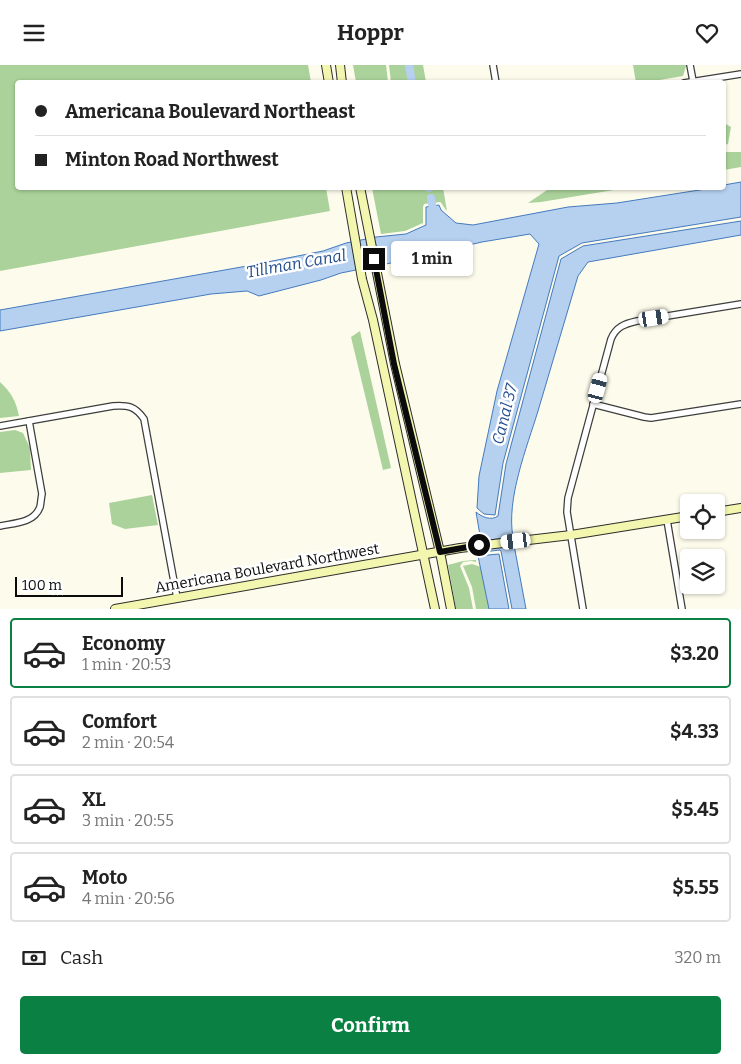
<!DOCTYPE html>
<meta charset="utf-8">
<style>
body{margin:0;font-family:Bitter,serif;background:#f6f6f6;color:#222;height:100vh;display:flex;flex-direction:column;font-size:19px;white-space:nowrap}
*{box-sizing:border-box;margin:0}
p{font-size:16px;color:#767676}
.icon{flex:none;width:28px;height:28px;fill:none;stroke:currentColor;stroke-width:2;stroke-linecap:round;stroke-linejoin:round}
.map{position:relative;height:544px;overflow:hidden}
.sheet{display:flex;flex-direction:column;background:#fff;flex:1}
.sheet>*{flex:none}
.hud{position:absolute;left:15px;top:15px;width:711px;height:110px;border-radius:5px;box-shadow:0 1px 4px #0004;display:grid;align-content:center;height:110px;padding:0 20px;background:#fff}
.buttons{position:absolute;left:680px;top:429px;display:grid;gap:10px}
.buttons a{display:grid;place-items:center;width:45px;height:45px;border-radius:5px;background:#fff;box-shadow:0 1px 4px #0004;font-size:25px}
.scale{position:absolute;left:15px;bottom:12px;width:108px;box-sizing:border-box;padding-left:5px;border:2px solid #0b0b0b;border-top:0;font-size:14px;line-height:18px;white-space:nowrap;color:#0b0b0b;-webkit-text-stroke:4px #fff;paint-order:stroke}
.end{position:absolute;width:22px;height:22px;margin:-11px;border:6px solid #0b0b0b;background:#fff;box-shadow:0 0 0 2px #fff}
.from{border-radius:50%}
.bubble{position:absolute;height:35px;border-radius:5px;background:#fff;box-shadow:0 1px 4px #0004;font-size:16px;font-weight:700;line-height:35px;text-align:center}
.car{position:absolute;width:15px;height:30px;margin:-15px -8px;border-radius:6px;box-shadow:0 0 4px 1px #0007;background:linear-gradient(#fff 24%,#345 0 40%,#fff 0 76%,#345 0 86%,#fff 0)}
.hud b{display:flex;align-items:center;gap:18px;height:48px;font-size:19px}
.hud b+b{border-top:1px solid #e0e0e0}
.hud i{width:12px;height:12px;background:#222}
ul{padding:9px 0 0;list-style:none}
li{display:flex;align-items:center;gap:15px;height:70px;margin:0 10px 8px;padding:0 10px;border:2px solid #e0e0e0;border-radius:5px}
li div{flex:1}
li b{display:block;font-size:19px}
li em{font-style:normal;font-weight:700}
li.current{border-color:#0b8043}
li>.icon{width:45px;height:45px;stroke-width:1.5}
.pay{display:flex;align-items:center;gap:12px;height:55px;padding:0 20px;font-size:19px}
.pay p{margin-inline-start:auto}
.primary-button{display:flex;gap:10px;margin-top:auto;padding:10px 20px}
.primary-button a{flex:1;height:58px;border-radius:5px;background:#0b8043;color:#fff;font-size:20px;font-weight:700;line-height:58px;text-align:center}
header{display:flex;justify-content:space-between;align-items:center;height:65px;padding:0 20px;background:#fff;font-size:22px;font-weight:700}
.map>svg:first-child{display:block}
.forest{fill:#abd29b}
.water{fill:#b6d0ef;stroke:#457abe}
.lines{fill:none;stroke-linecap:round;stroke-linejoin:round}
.canal{stroke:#b6d0ef;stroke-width:8}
.street-casing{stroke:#3e3e3e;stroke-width:8}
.secondary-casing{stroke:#2d2d2d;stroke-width:10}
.street{stroke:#fff;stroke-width:5.5}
.secondary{stroke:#f2f6ae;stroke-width:8}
.route{stroke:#0b0b0b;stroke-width:6}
.labels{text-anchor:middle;stroke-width:5;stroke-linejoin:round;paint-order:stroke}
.street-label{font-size:15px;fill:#0b0b0b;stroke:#fff}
.water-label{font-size:16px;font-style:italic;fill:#234e8f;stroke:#fff}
</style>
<header><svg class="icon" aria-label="menu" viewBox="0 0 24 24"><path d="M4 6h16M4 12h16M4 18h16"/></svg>Hoppr<svg class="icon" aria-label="heart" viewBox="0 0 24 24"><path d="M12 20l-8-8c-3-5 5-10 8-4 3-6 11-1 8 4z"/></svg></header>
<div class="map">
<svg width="741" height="544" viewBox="0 0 741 544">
<rect width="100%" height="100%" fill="#fdfcec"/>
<g class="forest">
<path d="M0 0H308L311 17 18 18V122L326 123 330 146 0 206Z"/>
<path d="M353 0H386L388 17H356Z"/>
<path d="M389 0H423L426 17H391Z"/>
<path d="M633 0H686V1L683 11 648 17 636 18Z"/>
<path d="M724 58 731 62 728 79 724 80Z"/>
<path d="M724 87H741V102L724 105Z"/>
<path d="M372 123H443L447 146C444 143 442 138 440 137L424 139 423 142V158L405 166 381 169Z"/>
<path d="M550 123V122L626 123 541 137 528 138Z"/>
<path d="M360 266 391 403 383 405 351 272Z"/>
<path d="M0 317C11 327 16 336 19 351L0 353Z"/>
<path d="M15 365 23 368 30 383 31 405 0 408V367Z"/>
<path d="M152 430 158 460 125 464 112 459 109 438Z"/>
<path d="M474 495H476V497L471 496 463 497 460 501 469 523 473 544H456L448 500 463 496Z"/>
<path d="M472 499 481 502 489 544H476L472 522 463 501Z"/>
</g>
<g class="water">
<path d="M741 117V152L582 178 559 191 503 398 495 450 484 449 477 443 479 411 497 326 539 179 530 169 482 177 396 197 341 208 321 215 259 231 247 226 211 229 0 266V245L247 201 323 186 346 178 376 172 406 169 426 160V142L439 140 441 145 456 158 473 160 568 142 617 138 712 123 724 122V120Z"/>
<path d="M741 156V170L588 197 578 211C565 256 551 301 538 346 527 382 506 434 513 472L481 476 476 447C482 452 491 456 498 451L506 399 561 194 583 181Z"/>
<path d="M514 480 526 544H512L501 486 500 485 483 487 482 484Z"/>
<path d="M499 489 509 544H489L478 491Z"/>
</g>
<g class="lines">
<g class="canal">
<path d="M409 0 412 18"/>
<path d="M429 122V123"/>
<path d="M431 133 434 151"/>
</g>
<g class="street-casing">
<g id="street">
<path d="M493 0 496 18"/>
<path d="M690 0 693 16"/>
<path d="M684 18 741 9"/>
<path d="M593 339 644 352 651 353 741 339"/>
<path d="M0 361 113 341C128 340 135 341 144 354L177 533"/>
<path d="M667 455 682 544"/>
<path d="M0 461C15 458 34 458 40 442 41 438 41 433 42 429L29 356"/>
<path d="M583 544 567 447 568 433 611 274C616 262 624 259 637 256L741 239"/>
</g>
</g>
<g class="secondary-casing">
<g id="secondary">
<path d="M326 0 329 18"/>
<path d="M340 0 342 18"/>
<path d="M346 122 362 214 373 255 435 544"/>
<path d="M360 122 395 299 440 487 451 544"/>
<path d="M716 447 741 443"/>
<path d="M115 544 460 483 571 470 689 451"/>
</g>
</g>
<use href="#street" class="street"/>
<use href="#secondary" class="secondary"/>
</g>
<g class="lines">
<path class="route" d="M374 194 394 299 440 487 479 480"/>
</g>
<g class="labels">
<g class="street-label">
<text transform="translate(267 503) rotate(-10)" y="5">Americana Boulevard Northwest</text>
</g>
<g class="water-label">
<text transform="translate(296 198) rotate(-10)" y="6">Tillman Canal</text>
<text transform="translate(504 349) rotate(-76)" y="6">Canal 37</text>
</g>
</g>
</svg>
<div class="buttons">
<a><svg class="icon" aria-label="locate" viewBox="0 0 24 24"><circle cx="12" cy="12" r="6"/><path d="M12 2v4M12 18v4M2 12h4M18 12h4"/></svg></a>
<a><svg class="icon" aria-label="layers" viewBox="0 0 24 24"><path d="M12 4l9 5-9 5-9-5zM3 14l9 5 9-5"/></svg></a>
</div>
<div class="scale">100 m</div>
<i class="end from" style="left:479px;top:480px"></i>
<i class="end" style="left:374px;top:194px"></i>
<div class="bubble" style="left:391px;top:176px;width:82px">1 min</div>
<i class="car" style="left:654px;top:253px;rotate:81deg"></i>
<i class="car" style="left:598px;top:323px;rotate:15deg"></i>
<i class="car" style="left:516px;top:476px;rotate:263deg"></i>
<div class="hud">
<b><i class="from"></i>Americana Boulevard Northeast</b>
<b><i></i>Minton Road Northwest</b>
</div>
</div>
<section class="sheet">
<ul>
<li class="current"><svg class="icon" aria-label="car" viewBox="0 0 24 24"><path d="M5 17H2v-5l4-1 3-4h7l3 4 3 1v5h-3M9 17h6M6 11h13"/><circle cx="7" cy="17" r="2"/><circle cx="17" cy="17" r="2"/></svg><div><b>Economy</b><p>1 min · 20:53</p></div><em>$3.20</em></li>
<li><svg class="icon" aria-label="car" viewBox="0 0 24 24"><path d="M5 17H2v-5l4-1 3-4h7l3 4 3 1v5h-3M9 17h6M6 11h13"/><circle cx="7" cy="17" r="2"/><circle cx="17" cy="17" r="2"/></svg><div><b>Comfort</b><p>2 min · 20:54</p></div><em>$4.33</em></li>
<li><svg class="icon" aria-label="car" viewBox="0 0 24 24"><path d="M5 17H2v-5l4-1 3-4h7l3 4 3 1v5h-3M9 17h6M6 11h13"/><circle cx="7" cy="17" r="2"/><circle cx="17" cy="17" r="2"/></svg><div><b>XL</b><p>3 min · 20:55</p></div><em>$5.45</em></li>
<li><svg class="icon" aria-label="car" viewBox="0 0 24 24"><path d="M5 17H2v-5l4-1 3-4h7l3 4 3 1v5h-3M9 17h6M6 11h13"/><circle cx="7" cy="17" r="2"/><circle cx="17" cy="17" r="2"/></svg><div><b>Moto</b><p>4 min · 20:56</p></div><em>$5.55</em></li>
</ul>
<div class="pay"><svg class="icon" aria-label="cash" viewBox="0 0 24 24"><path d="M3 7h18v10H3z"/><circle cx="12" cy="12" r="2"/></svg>Cash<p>320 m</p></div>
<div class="primary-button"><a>Confirm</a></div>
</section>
